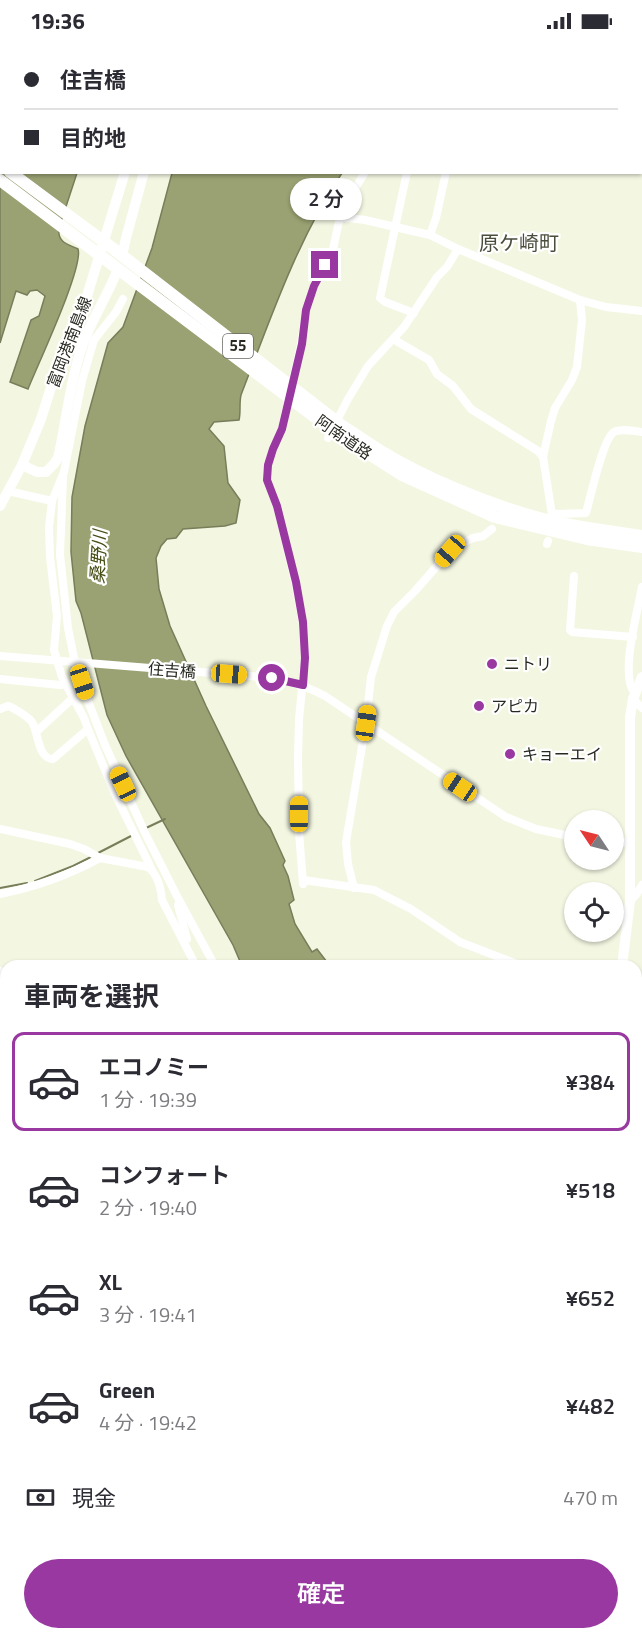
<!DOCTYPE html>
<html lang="ja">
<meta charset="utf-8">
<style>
body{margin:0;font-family:"Titillium Web","Noto Sans JP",sans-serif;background:#f2f2f3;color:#2b2b33;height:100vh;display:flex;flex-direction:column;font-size:22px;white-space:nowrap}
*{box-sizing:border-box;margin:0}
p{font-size:20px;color:#7c7c81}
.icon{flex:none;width:33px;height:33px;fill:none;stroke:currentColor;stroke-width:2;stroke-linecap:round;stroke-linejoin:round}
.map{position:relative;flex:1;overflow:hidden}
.sheet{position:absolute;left:0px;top:918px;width:642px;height:680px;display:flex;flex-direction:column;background:#fff;border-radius:18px 18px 0 0;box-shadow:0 2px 4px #0004}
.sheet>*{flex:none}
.hud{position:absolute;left:0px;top:0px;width:642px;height:132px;box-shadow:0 2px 4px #0004;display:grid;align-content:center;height:132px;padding:0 24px;background:#fff}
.needle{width:39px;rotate:305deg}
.buttons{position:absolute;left:564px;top:768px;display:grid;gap:12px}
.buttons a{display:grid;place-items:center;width:60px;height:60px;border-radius:50%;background:#fff;box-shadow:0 2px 4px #0004;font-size:30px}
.end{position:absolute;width:27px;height:27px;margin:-14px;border:8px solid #9938a0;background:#fff;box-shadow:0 0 0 3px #fff}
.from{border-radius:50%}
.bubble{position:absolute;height:42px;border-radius:21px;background:#fff;box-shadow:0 2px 4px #0004;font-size:20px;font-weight:600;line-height:42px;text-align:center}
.car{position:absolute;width:18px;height:36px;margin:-18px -9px;border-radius:8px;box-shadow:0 0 4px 2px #0007;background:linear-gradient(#f5c518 24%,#345 0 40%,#f5c518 0 76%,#345 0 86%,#f5c518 0)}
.hud b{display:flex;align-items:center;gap:21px;height:57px;font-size:22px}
.hud b+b{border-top:2px solid #e1e1e2}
.hud i{width:15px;height:15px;background:#2b2b33}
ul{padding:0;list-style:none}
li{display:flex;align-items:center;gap:18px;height:99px;margin:0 12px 9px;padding:0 12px;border:3px solid transparent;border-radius:12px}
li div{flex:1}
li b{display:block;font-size:22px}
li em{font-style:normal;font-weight:600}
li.on{border-color:#9938a0}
li>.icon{width:54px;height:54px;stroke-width:1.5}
h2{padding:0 24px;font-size:27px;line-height:72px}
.pay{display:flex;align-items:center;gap:15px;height:66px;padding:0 24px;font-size:22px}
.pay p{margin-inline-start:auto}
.action{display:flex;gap:12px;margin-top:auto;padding:12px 24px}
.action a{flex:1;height:69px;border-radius:36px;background:#9938a0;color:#fff;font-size:24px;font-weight:600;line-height:69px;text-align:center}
.status{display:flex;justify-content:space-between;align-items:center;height:42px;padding:0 30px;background:#fff;direction:ltr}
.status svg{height:16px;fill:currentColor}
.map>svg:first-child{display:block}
.green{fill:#c9cfac}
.water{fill:#9aa172;stroke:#787d5a;stroke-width:1.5}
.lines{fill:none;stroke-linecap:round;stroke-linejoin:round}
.stream{stroke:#787d5a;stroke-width:2}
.minor{stroke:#fff;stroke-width:8}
.major{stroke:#fff;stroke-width:10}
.highway{stroke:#fff;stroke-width:12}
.rail-casing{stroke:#4f5146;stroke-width:4.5}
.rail{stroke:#fff;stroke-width:2;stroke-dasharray:7;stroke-linecap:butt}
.route{stroke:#9938a0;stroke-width:8}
.poi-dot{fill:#9938a0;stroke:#fff;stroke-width:2}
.labels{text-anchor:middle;stroke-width:4.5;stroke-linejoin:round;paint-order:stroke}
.shield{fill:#fff;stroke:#686964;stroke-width:1.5}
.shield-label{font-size:15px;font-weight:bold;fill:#282921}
.street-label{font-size:16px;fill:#282921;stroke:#fff}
.poi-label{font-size:16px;fill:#282921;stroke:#fff;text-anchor:start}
.water-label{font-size:18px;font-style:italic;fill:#484e16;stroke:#fff}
.quarter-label{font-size:20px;fill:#4a4d3c;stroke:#fff}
</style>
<div class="status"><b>19:36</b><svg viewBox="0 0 49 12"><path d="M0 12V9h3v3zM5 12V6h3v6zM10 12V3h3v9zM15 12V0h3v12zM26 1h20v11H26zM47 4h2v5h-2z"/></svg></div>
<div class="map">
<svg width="642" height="1597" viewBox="0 0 642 1597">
<rect width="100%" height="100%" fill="#f3f7e2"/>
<path class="green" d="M642 1330V1452L636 1449V1346Z"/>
<g class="water">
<path d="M0 0H118V2H2V130L77 131 59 186C57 200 67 202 78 207 84 225 37 324 28 347L10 340 31 278 39 274 45 254 37 248 30 249 27 253 16 249 0 301Z"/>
<path d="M200 0H456L454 2 200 1Z"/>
<path d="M172 131H342C297 198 270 278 241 353 239 362 241 370 239 378L214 380 209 387 224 404 228 441 240 458 236 481 225 484 183 487 176 496 167 497 161 504 156 516 159 547 170 584 206 664 259 772 270 786 285 819 283 823 288 834 294 858 289 862 295 882 312 910 317 907 330 924H242L233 903 126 714 107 673 81 571 76 559 71 510 72 455 85 384 108 301 123 285 152 206Z"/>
</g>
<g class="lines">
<g class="stream">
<path d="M146 786 165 777"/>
<path d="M98 811 133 793"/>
<path d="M35 839 73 824 93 814"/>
<path d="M0 846 27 841"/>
<path d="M0 1375 6 1378"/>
<path d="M254 1597 256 1592"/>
</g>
<g class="minor">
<path d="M576 0 577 2"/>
<path d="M521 2 526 0"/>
<path d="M407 130 380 256 385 260 414 271"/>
<path d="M340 175 365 178 430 193 458 207 580 258 606 265 642 269"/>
<path d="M430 193 436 176 446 130"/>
<path d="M123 257 116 270 94 298 82 339 64 430 52 459 49 485 50 515 57 574 54 608 62 635 84 676 88 687 115 752 152 828"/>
<path d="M393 297 429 318 437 332 453 344 471 367 538 409 543 415"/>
<path d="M328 396 348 357 368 324 404 285 437 235 447 225 458 207"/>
<path d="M63 436 60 513 68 586 75 621 88 659 105 703 146 793 179 858 215 924"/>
<path d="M8 449 52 459"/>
<path d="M552 471 557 472 586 471C590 457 603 396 614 390 621 386 634 389 642 390"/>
<path d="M552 473 543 415 551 379 555 366 572 338 577 325 582 278 580 258"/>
<path d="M547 502 548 499"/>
<path d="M574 534 570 588 572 590 633 595"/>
<path d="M0 614 250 634C279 637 299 640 325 654L506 775 536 787 574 795"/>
<path d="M0 637 60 643 65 642"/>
<path d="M635 651C619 635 638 568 642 545"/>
<path d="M633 657 642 666"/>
<path d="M0 667 8 664 11 665C18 669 28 674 32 680 39 691 37 716 53 717L88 687"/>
<path d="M36 690 73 656"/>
<path d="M0 787 70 802 84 807 100 816 148 825C158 833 161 846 162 858L196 924"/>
<path d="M614 799 631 801"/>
<path d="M303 838 374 848 411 867 460 900 522 924"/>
<path d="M303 842 299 790 298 716 299 677 305 616 303 581 295 539 277 464 267 438 268 423 273 407 282 387 301 302 306 268 314 244 333 207 340 175 349 157 365 130"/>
<path d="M354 846 348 822 346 800 366 681 371 635 387 584 394 570 415 549 450 509 459 503 473 496 483 494 492 487"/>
<path d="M0 852C35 845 69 833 100 816"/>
<path d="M630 859 636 853 642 843"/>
<path d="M178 863 187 897"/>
<path d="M0 929 6 935"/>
<path d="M636 978 642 979"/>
<path d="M0 1082 6 1083"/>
<path d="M636 1162 642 1164"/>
<path d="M636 1278 642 1276"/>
<path d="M636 1465 642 1468"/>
<path d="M0 1501 6 1500"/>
<path d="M636 1553 642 1556"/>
<path d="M77 1592 78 1597"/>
<path d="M207 1592V1597"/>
<path d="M310 1597 311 1592"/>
<path d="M320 1597 321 1592"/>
<path d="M503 1597 507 1592"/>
<path d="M601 1597 602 1592"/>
</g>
<g class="major">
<path d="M164 2V0"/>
<path d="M174 2 175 0"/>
<path d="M122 214 126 196 144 130"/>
<path d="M22 423 37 430H46L54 422 58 416C67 376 71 331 86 294 96 271 109 250 118 227"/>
<path d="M0 464 22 423 41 377 53 339 87 254 125 130"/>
<path d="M622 924 630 859V675L633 657 642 635"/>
<path d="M464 1597 466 1592"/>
</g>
<g class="highway">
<path d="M0 123 2 124"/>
<path d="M10 130 111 205 341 383C354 391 366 400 379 408 427 437 489 463 543 477 576 485 609 489 642 494"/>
<path d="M0 138 336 391 402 433 495 475 587 497 642 505"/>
</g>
<g class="rail-casing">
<g id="rail">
<path d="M0 1484 6 1498"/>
<path d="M46 1592 48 1597"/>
</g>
</g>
<use href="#rail" class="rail"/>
</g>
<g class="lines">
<path class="route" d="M272 636 303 643 305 616 303 580 296 540 277 464 267 438 268 423 273 407 282 387 302 302 306 268 314 244 325 223"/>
</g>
<g class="poi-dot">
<circle cx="492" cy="622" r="6"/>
<circle cx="479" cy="664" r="6"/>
<circle cx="510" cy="712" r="6"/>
</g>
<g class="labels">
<rect class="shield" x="223" y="292" width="30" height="24" rx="4.5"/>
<g class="shield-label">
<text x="238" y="309">55</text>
</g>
<g class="street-label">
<text transform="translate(69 300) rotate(-69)" y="6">富岡港南島線</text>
<text transform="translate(344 395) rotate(35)" y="6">阿南道路</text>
<text transform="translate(172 628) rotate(4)" y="6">住吉橋</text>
</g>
<g class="poi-label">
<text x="504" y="628">ニトリ</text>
<text x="491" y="670">アピカ</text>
<text x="522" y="718">キョーエイ</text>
</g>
<g class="water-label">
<text transform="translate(99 515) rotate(-87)" y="6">桑野川</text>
</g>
<g class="quarter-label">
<text x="519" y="208">原ケ崎町</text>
</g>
</g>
</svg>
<div class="buttons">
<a><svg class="needle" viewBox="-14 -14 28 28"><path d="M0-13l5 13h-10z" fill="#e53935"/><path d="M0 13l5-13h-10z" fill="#7c7c81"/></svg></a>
<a><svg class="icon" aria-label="locate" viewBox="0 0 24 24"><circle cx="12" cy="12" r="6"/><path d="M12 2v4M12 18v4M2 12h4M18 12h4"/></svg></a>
</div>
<i class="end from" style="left:272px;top:636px"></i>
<i class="end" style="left:325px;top:223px"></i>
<div class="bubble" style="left:290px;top:136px;width:72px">2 分</div>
<i class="car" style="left:450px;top:509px;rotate:221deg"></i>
<i class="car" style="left:229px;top:632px;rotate:94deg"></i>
<i class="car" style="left:82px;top:640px;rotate:162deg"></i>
<i class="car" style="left:366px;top:681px;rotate:8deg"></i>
<i class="car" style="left:123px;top:742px;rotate:335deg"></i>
<i class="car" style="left:460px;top:745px;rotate:304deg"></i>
<i class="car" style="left:299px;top:772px;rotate:0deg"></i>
<div class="hud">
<b><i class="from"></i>住吉橋</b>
<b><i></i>目的地</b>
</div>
<section class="sheet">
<h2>車両を選択</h2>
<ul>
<li class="on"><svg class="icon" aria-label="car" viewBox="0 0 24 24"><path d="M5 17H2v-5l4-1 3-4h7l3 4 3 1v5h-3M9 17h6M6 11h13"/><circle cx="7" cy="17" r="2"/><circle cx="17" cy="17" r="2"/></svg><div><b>エコノミー</b><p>1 分 · 19:39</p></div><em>¥384</em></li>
<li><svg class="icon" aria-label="car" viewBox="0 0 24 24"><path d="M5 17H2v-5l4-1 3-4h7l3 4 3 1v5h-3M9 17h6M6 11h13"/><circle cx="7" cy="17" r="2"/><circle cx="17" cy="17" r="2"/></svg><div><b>コンフォート</b><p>2 分 · 19:40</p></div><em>¥518</em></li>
<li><svg class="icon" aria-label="car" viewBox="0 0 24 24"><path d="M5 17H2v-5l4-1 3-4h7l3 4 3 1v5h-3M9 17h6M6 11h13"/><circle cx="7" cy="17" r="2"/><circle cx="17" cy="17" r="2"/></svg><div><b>XL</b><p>3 分 · 19:41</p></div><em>¥652</em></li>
<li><svg class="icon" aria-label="car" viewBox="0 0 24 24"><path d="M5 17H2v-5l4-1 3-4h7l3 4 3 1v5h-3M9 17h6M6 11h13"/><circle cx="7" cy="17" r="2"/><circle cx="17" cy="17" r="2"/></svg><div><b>Green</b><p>4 分 · 19:42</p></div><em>¥482</em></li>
</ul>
<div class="pay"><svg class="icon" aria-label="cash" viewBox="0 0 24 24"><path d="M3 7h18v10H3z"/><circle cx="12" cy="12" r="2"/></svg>現金<p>470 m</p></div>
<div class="action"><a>確定</a></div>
</section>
</div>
